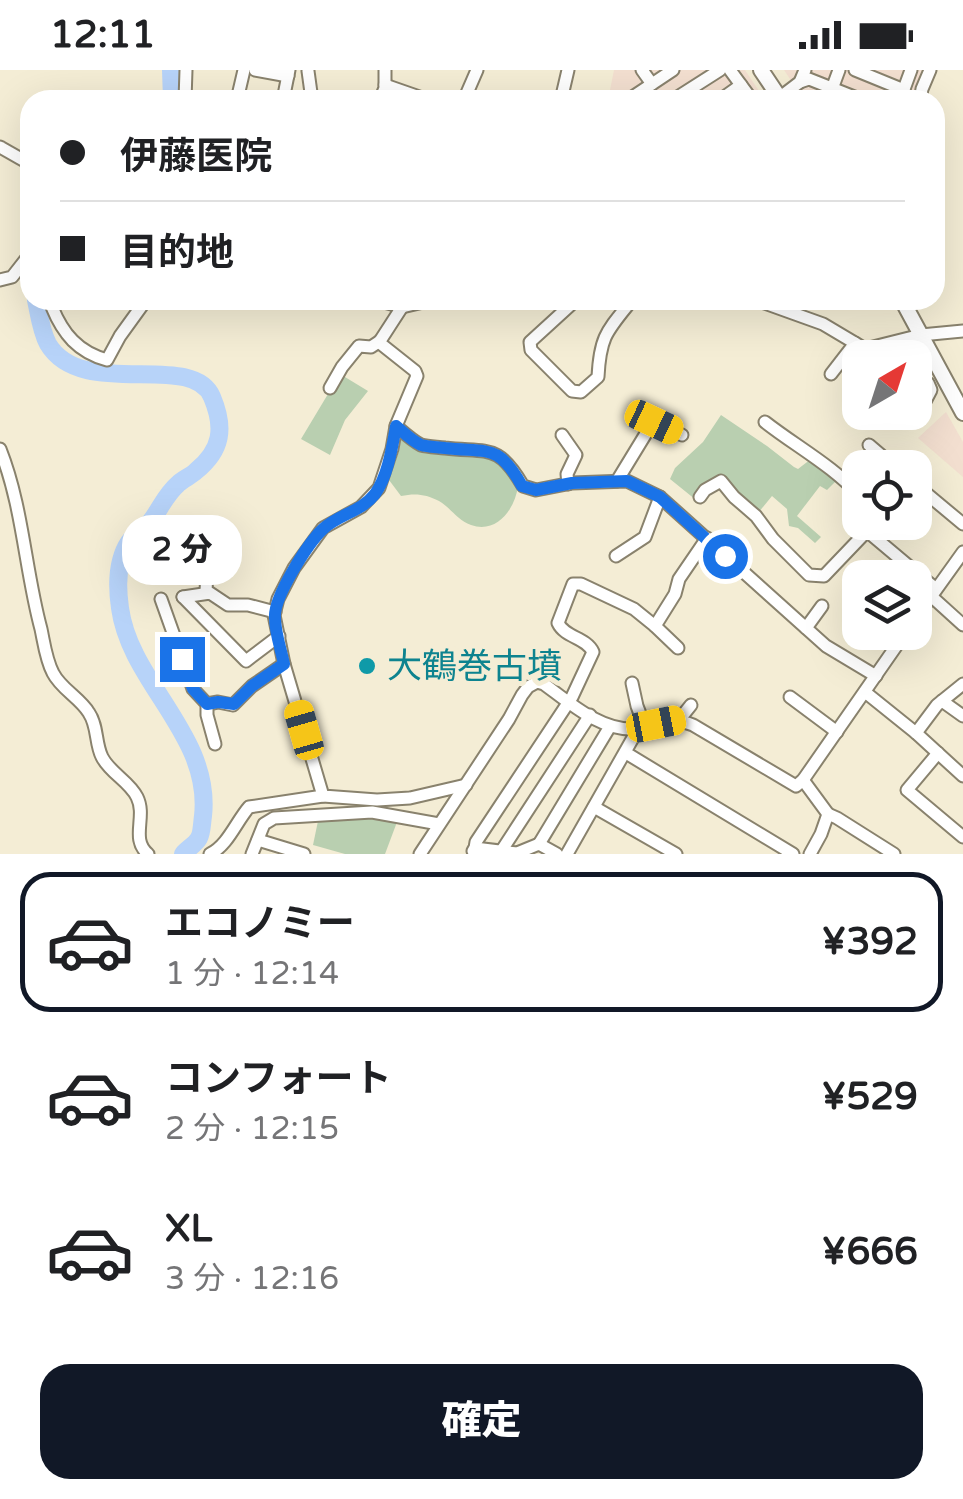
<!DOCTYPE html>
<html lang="ja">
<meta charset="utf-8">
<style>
body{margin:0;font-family:"Varela Round","Noto Sans JP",sans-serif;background:#f6f6f6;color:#202124;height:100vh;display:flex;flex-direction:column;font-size:38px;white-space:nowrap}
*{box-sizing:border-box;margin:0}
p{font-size:32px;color:#757577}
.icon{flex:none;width:55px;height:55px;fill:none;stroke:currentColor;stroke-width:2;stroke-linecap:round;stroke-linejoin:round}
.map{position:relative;height:784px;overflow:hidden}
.details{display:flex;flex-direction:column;background:#fff;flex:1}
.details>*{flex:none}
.guide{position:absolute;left:20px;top:20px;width:925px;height:220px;border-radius:30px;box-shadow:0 10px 40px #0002;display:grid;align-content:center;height:220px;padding:0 40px;background:#fff}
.needle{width:65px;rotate:39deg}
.fabs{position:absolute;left:842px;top:270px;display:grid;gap:20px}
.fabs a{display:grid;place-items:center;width:90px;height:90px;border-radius:20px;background:#fff;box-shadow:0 10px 40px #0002;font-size:50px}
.end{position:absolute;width:45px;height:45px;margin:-22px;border:12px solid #1a73e8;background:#fff;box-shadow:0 0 0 5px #fff}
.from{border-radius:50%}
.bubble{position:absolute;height:70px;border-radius:30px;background:#fff;box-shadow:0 10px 40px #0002;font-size:32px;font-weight:800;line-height:70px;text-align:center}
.car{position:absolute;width:30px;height:60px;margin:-30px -15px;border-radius:12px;box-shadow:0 0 8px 2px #0007;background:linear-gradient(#f5c518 24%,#345 0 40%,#f5c518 0 76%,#345 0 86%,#f5c518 0)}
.guide b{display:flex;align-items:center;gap:35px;height:95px;font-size:38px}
.guide b+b{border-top:2px solid #e0e0e0}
.guide i{width:25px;height:25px;background:#202124}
ul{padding:18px 0 0;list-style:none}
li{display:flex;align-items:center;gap:30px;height:140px;margin:0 20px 15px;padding:0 20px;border:5px solid transparent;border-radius:30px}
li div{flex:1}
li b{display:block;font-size:38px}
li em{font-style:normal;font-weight:800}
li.current{border-color:#111827}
li>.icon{width:90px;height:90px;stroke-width:1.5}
.primary-button{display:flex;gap:20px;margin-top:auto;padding:20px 40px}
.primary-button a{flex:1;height:115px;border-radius:30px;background:#111827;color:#fff;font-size:40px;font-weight:800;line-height:115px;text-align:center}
.status{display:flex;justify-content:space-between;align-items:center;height:70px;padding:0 50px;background:#fff;direction:ltr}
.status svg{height:28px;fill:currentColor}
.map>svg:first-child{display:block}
.commercial{fill:#f3dfd0}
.green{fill:#b9cfb0}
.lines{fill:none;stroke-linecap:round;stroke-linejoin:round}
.river{stroke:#b7d3f9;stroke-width:18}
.minor-casing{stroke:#89826d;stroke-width:15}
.major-casing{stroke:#89826d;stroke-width:18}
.minor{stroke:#fff;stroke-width:11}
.major{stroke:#fff;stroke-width:14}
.route{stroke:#1a73e8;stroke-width:12}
.culture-dot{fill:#0f9aa8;stroke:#f4edd5;stroke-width:4}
.labels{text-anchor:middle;stroke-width:10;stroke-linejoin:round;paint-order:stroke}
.culture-label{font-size:35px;fill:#0d838f;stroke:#f4edd5;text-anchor:start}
</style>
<div class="status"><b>12:11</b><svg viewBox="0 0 49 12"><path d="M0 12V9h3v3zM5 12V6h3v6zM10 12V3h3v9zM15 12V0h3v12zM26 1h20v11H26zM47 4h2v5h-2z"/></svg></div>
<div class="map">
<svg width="963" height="784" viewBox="0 0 963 784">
<rect width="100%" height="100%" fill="#f4edd5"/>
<g class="commercial">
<path d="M614 0H745L765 30H608Z"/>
<path d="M784 0H924L915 30H804Z"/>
<path d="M946 342 963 372V407L918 368Z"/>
</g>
<g class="green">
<path d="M340 304 368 321 345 350 330 385 301 369Z"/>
<path d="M721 345 767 376 794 397 798 399 811 389 855 425 849 433 847 432 851 425 835 412 827 420 820 416 797 446 821 467 815 473 798 458 789 456 787 439 772 426 758 443 737 425 725 409 696 430 670 409 675 398 703 372Z"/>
<path d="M401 364 452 383 495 387 518 416C515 439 497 464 471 455 457 450 451 438 439 431 426 424 415 423 401 426L389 410 399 381Z"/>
<path d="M373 746 397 752 385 784H345L313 775 318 751Z"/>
</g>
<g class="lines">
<g class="river">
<path d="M171 0 172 30"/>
<path d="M36 230C39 244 41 261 48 274 82 331 192 280 212 327 225 358 222 380 196 401 191 406 183 409 178 414 166 424 160 439 151 451 145 459 135 463 129 472 117 490 117 517 120 538 130 613 212 665 203 746 202 752 202 763 199 768 196 774 187 779 183 784"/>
</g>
<g class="minor-casing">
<g id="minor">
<path d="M255 0 288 6"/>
<path d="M642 0 652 14 673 0"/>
<path d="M730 0 752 30"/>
<path d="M855 0 904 20"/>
<path d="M308 1 312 30"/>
<path d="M800 12 809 9 862 30"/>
<path d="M385 15 428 30"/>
<path d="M779 28 800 12 805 0"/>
<path d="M185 30 186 0"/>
<path d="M237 30 244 0"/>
<path d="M283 30 289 0"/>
<path d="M380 30 385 18V0"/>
<path d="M464 30 477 0"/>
<path d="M561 30 568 0"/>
<path d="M628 30 652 14"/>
<path d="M673 30 720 0"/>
<path d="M720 30 741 15"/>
<path d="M833 30 832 19 839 0"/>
<path d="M900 30 911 0"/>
<path d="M920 30 922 19 930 0"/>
<path d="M0 77 30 94"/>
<path d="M0 210 12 207 30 184"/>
<path d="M59 230 52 237C63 264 78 282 107 290L120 266 146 230"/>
<path d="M377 230 402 237 432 230"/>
<path d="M576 230 530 272 531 280 572 321 581 322 598 307C600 266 607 261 632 230"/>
<path d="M756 230 823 254 865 279 921 265 963 261"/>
<path d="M402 237 380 271 381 274 415 301 417 306 396 356 392 379 379 418 361 437 323 458 294 498 278 529 274 545 284 594 323 726 377 730 410 728 466 715"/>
<path d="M831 304 855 273"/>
<path d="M330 318 342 297 359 276 371 277 380 271"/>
<path d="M915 342 920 341 931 320 928 313 915 306"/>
<path d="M765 352C797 377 833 396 860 426"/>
<path d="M396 356C403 362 413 371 421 375 428 377 438 377 445 378 489 383 498 373 523 416L536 420 572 413 627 411 660 427 826 576 876 606"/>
<path d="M562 365 576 385 567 404 568 414"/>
<path d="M869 375 896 398"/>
<path d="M0 379C23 437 25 500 41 559 44 573 46 590 53 603 61 619 80 628 89 643 98 656 95 673 102 687 110 703 129 711 137 727 147 747 130 769 148 784"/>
<path d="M617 411 653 352 682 365"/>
<path d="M915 414 963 454"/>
<path d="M700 427 705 420 721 411 734 427 756 446 773 469 809 505 824 506 867 461 936 519"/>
<path d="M616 486 645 467 660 427"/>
<path d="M206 523 208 468"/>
<path d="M931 526 963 555"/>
<path d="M183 527 246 591 279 566"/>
<path d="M183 527 210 523 228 535H248L275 542"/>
<path d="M161 529 193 619 207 634V645L215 674"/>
<path d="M915 549 963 482"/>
<path d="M806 558 822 536"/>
<path d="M678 578 655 556 675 524 679 509 707 468"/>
<path d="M632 613 637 636 645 657"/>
<path d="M865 622 916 663 963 706"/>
<path d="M790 627 837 662"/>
<path d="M942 631 963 646"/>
<path d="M207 634 218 632 233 635 252 616 284 594"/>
<path d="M679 650 691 635"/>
<path d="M916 663 937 635 963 614"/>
<path d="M626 683 793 784"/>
<path d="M938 683 907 720 963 767"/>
<path d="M803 710 828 744 821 764 810 784"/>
<path d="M594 737 676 784"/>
<path d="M828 744 837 748 894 784"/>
<path d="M258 770 304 784"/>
<path d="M539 774 609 658"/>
<path d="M475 778 476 772 572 627 593 582C586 567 565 568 558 553L573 514H581L634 539 655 556"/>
<path d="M502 780 590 645"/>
<path d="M473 781 475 778 517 783 539 774 557 784"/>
<path d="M210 784C228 775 236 752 249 737L323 726"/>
<path d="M252 784 264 754 274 748 372 742 439 754"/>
<path d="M420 784 509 649 522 625 528 617 537 612 544 614C571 634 602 662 637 659 659 656 671 646 693 655L796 716 803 710 906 562"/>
<path d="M567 784 638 659"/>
</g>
</g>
<g class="major-casing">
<g id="major">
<path d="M761 0 781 30"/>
<path d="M902 230 963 343"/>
</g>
</g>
<use href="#minor" class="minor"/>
<use href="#major" class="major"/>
</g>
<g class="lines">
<path class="route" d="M182 589 193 619 207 634 218 632 234 634 252 616 284 594C281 579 275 563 275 548 273 528 308 473 323 459 339 444 361 442 375 424 388 406 392 378 396 356 403 362 412 371 421 375 428 377 438 377 445 378 489 383 498 373 522 416L536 420 572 413 627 411 660 427 725 486"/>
</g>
<circle class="culture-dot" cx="367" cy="596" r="10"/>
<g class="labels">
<g class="culture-label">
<text x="387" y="608">大鶴巻古墳</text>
</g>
</g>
</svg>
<div class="fabs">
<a><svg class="needle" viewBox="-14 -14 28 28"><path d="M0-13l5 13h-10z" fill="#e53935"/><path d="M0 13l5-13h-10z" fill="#757577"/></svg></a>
<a><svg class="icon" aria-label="locate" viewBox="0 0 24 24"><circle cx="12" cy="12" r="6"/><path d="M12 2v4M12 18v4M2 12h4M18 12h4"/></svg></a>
<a><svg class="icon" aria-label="layers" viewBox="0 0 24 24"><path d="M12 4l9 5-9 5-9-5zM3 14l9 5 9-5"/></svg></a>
</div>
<i class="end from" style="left:725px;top:486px"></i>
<i class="end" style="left:182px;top:589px"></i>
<div class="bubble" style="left:122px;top:445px;width:120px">2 分</div>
<i class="car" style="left:654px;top:352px;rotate:115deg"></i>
<i class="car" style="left:656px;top:654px;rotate:79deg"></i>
<i class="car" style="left:304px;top:660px;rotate:344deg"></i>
<div class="guide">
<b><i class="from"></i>伊藤医院</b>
<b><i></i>目的地</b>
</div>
</div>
<section class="details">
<ul>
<li class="current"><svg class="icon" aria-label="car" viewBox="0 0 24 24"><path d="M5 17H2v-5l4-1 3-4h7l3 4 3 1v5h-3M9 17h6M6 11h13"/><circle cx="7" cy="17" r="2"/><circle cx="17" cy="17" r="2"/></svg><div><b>エコノミー</b><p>1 分 · 12:14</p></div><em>¥392</em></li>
<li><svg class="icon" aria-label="car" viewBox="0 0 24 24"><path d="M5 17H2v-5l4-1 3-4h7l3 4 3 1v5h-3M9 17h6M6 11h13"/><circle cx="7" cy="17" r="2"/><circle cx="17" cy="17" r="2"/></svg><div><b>コンフォート</b><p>2 分 · 12:15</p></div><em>¥529</em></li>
<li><svg class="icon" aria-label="car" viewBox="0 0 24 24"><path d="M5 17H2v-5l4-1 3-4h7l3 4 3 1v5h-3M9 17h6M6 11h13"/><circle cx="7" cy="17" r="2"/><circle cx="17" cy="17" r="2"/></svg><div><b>XL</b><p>3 分 · 12:16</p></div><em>¥666</em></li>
</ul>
<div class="primary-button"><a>確定</a></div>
</section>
